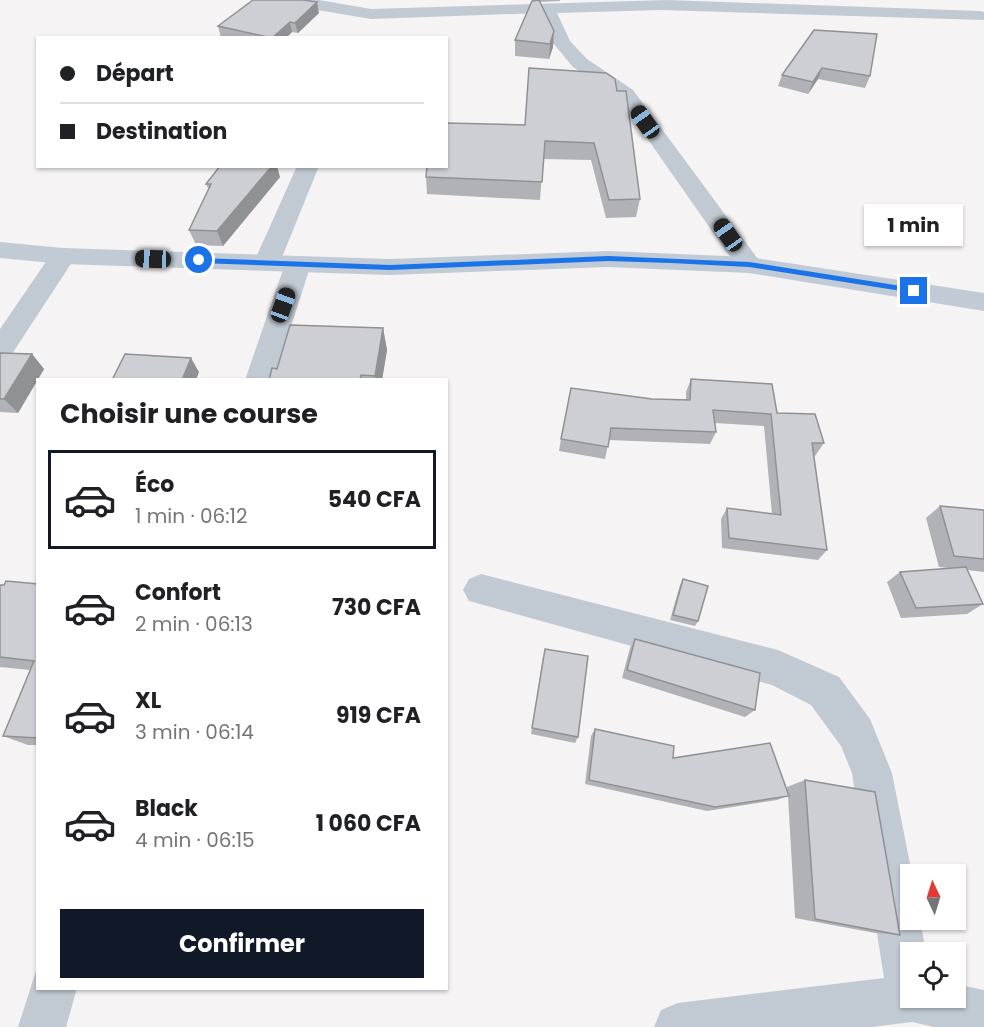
<!DOCTYPE html>
<html lang="fr">
<meta charset="utf-8">
<style>
body{margin:0;font-family:Poppins,sans-serif;background:#f6f6f6;color:#202124;height:100vh;display:flex;flex-direction:column;font-size:22px;white-space:nowrap}
*{box-sizing:border-box;margin:0}
p{font-size:20px;color:#757577}
.icon{flex:none;width:33px;height:33px;fill:none;stroke:currentColor;stroke-width:2;stroke-linecap:round;stroke-linejoin:round}
.map{position:relative;flex:1;overflow:hidden}
.drawer{position:absolute;left:36px;top:378px;width:412px;height:612px;display:flex;flex-direction:column;background:#fff;border-radius:0px;box-shadow:0 2px 4px #0004}
.drawer>*{flex:none}
.hud{position:absolute;left:36px;top:36px;width:412px;height:132px;border-radius:0px;box-shadow:0 2px 4px #0004;display:grid;align-content:center;height:132px;padding:0 24px;background:#fff}
.needle{width:39px;rotate:356deg}
.buttons{position:absolute;left:900px;top:864px;display:grid;gap:12px}
.buttons a{display:grid;place-items:center;width:66px;height:66px;border-radius:0px;background:#fff;box-shadow:0 2px 4px #0004;font-size:30px}
.end{position:absolute;width:27px;height:27px;margin:-14px;border:8px solid #1a73e8;background:#fff;box-shadow:0 0 0 3px #fff}
.from{border-radius:50%}
.bubble{position:absolute;height:42px;border-radius:0px;background:#fff;box-shadow:0 2px 4px #0004;font-size:20px;font-weight:700;line-height:42px;text-align:center}
.car{position:absolute;width:18px;height:36px;margin:-18px -9px;border-radius:8px;box-shadow:0 0 4px 2px #0007;background:linear-gradient(#222 24%,#8ab4d8 0 40%,#222 0 76%,#8ab4d8 0 86%,#222 0)}
.hud b{display:flex;align-items:center;gap:21px;height:57px;font-size:22px}
.hud b+b{border-top:2px solid #e0e0e0}
.hud i{width:15px;height:15px;background:#202124}
ul{padding:0;list-style:none}
li{display:flex;align-items:center;gap:18px;height:99px;margin:0 12px 9px;padding:0 12px;border:3px solid transparent;border-radius:0px}
li div{flex:1}
li b{display:block;font-size:22px}
li em{font-style:normal;font-weight:700}
li.active{border-color:#111827}
li>.icon{width:54px;height:54px;stroke-width:1.5}
h2{padding:0 24px;font-size:27px;line-height:72px}
.action{display:flex;gap:12px;margin-top:auto;padding:12px 24px}
.action a{flex:1;height:69px;border-radius:0px;background:#111827;color:#fff;font-size:24px;font-weight:700;line-height:69px;text-align:center}
.map>svg:first-child{display:block}
.lines{fill:none;stroke-linecap:round;stroke-linejoin:round}
.street{fill:#c1cad2;fill-rule:evenodd}
.secondary{fill:#c1cbd6;fill-rule:evenodd}
.wall{fill:#b0b2b7}
.shaded-wall{fill:#909195}
.building{fill:#cdcfd5;stroke:#909195;stroke-width:1.5}
.route{fill:#1a73e8}
</style>
<div class="map">
<svg width="984" height="1027" viewBox="0 0 984 1027">
<rect width="100%" height="100%" fill="#f5f3f3"/>
<g class="lines">
<g class="street">
<path d="M279 0H319L371 9 667 0 980 11 984 12V20L661 10 557 13 570 41 587 59 633 90 758 259 762 265 758 271 749 273 740 271 619 98 573 67 553 43 540 13 371 19 288 5 282 4Z"/>
<path d="M297 166H319L280 262 276 268 267 270 258 268 254 262Z"/>
<path d="M63 248 72 250 76 256 10 357 0 360V329L54 250Z"/>
<path d="M298 256 307 258 311 264 274 380H245L285 264 289 258Z"/>
<path d="M481 574 778 650 839 677 870 719 892 773 912 874 910 920H920L926 952H910V998H956V984L984 990V1027H934L912 1022 872 1027H654L661 1010 678 1003 884 978 852 773 841 746 811 705 772 685 469 601 463 590 469 579Z"/>
<path d="M36 971 38 988H77L66 1027H18Z"/>
</g>
<path class="secondary" d="M0 242 63 248 390 259 608 251 749 257 984 293V311L749 273 608 267 390 275 63 264 0 258Z"/>
</g>
<g class="wall">
<path d="M537 0H560V1L540 2 554 31 553 47 549 59 515 56V40Z"/>
<path d="M319 13 298 33 292 32 286 38H225L221 37 218 26Z"/>
<path d="M877 34 870 76 865 88 818 79 808 94 778 86 782 75Z"/>
<path d="M617 91 640 199 636 217 606 218 591 160 543 159 540 200 427 194 426 177 525 125Z"/>
<path d="M280 177 223 246 196 245 189 230 209 190 206 184Z"/>
<path d="M383 328 387 350 382 380H269L277 369Z"/>
<path d="M0 353 32 354 44 369 18 413 0 412Z"/>
<path d="M691 379 777 413 824 443 815 456H814L827 550 818 560 722 548 721 519 727 508 772 514 764 426 715 423 716 432 710 444 609 440 605 459 559 451 561 439 652 399 686 400V392Z"/>
<path d="M940 506 984 510V572L967 570 983 604 967 614 901 618 887 582 900 572 950 568 939 567 926 518Z"/>
<path d="M683 579 698 621 695 626 670 620 680 585Z"/>
<path d="M38 584V745H28L3 736 30 670 0 667V585Z"/>
<path d="M635 639 755 710 745 717 622 678 630 648Z"/>
<path d="M543 657 578 737 575 743 531 734Z"/>
<path d="M595 729 673 758 788 793 787 787 805 780 900 935 875 933 795 918 788 796 777 800 707 811 585 784 591 736Z"/>
</g>
<g class="shaded-wall">
<path d="M317 2 319 13 298 33 295 23Z"/>
<path d="M290 22 292 32 286 38H272Z"/>
<path d="M554 31 553 47 549 59 550 44Z"/>
<path d="M822 68 818 79 808 94 813 82Z"/>
<path d="M272 166H277L280 177 223 246 217 231Z"/>
<path d="M383 328 387 350 382 380H375V376Z"/>
<path d="M32 354 44 369 18 413 4 399Z"/>
<path d="M191 358 199 372 196 380H182Z"/>
</g>
<g class="building">
<path d="M253 0H303L317 2 295 23 290 22 272 38 218 26Z"/>
<path d="M539 0 554 31 550 44 515 40 532 1Z"/>
<path d="M814 30 877 34 870 76 822 68 813 82 782 75Z"/>
<path d="M529 68 606 73 615 79 617 91H626L640 199 609 200 594 143 545 141 542 182 426 177 427 166H447V123L525 125Z"/>
<path d="M220 166H272L217 231 189 230 211 184H206Z"/>
<path d="M290 325 383 328 375 376 361 375 360 380H269L272 368 277 369Z"/>
<path d="M0 353 32 354 4 399H0Z"/>
<path d="M125 354 191 358 182 380H112Z"/>
<path d="M691 379 772 384 777 413 815 414 824 443H812L827 550 729 538 727 508 781 515 771 414 713 410 716 432 611 428 608 447 561 439 571 388 652 399 690 400Z"/>
<path d="M940 506 984 510V559L954 556Z"/>
<path d="M966 567 983 604 916 608 900 572Z"/>
<path d="M683 579 708 586 698 621 673 615Z"/>
<path d="M6 581 38 584V738L3 736 34 661 0 657V585H4Z"/>
<path d="M635 639 760 673 755 710 627 670Z"/>
<path d="M545 649 588 656 578 737 532 728Z"/>
<path d="M595 729 674 746 673 758 770 743 789 796 715 807 589 780Z"/>
<path d="M805 780 875 792 900 935 815 919Z"/>
</g>
<path class="route" d="M608 256 749 262 914 288 918 291 914 293 749 267 671 263 608 261 390 270 199 263 195 260 199 258 390 265Z"/>
</svg>
<div class="buttons">
<a><svg class="needle" viewBox="-14 -14 28 28"><path d="M0-13l5 13h-10z" fill="#e53935"/><path d="M0 13l5-13h-10z" fill="#757577"/></svg></a>
<a><svg class="icon" aria-label="locate" viewBox="0 0 24 24"><circle cx="12" cy="12" r="6"/><path d="M12 2v4M12 18v4M2 12h4M18 12h4"/></svg></a>
</div>
<i class="end from" style="left:199px;top:260px"></i>
<i class="end" style="left:914px;top:291px"></i>
<div class="bubble" style="left:864px;top:204px;width:99px">1 min</div>
<i class="car" style="left:645px;top:122px;rotate:325deg"></i>
<i class="car" style="left:728px;top:235px;rotate:325deg"></i>
<i class="car" style="left:153px;top:259px;rotate:272deg"></i>
<i class="car" style="left:283px;top:305px;rotate:20deg"></i>
<div class="hud">
<b><i class="from"></i>Départ</b>
<b><i></i>Destination</b>
</div>
<section class="drawer">
<h2>Choisir une course</h2>
<ul>
<li class="active"><svg class="icon" aria-label="car" viewBox="0 0 24 24"><path d="M5 17H2v-5l4-1 3-4h7l3 4 3 1v5h-3M9 17h6M6 11h13"/><circle cx="7" cy="17" r="2"/><circle cx="17" cy="17" r="2"/></svg><div><b>Éco</b><p>1 min · 06:12</p></div><em>540 CFA</em></li>
<li><svg class="icon" aria-label="car" viewBox="0 0 24 24"><path d="M5 17H2v-5l4-1 3-4h7l3 4 3 1v5h-3M9 17h6M6 11h13"/><circle cx="7" cy="17" r="2"/><circle cx="17" cy="17" r="2"/></svg><div><b>Confort</b><p>2 min · 06:13</p></div><em>730 CFA</em></li>
<li><svg class="icon" aria-label="car" viewBox="0 0 24 24"><path d="M5 17H2v-5l4-1 3-4h7l3 4 3 1v5h-3M9 17h6M6 11h13"/><circle cx="7" cy="17" r="2"/><circle cx="17" cy="17" r="2"/></svg><div><b>XL</b><p>3 min · 06:14</p></div><em>919 CFA</em></li>
<li><svg class="icon" aria-label="car" viewBox="0 0 24 24"><path d="M5 17H2v-5l4-1 3-4h7l3 4 3 1v5h-3M9 17h6M6 11h13"/><circle cx="7" cy="17" r="2"/><circle cx="17" cy="17" r="2"/></svg><div><b>Black</b><p>4 min · 06:15</p></div><em>1 060 CFA</em></li>
</ul>
<div class="action"><a>Confirmer</a></div>
</section>
</div>
